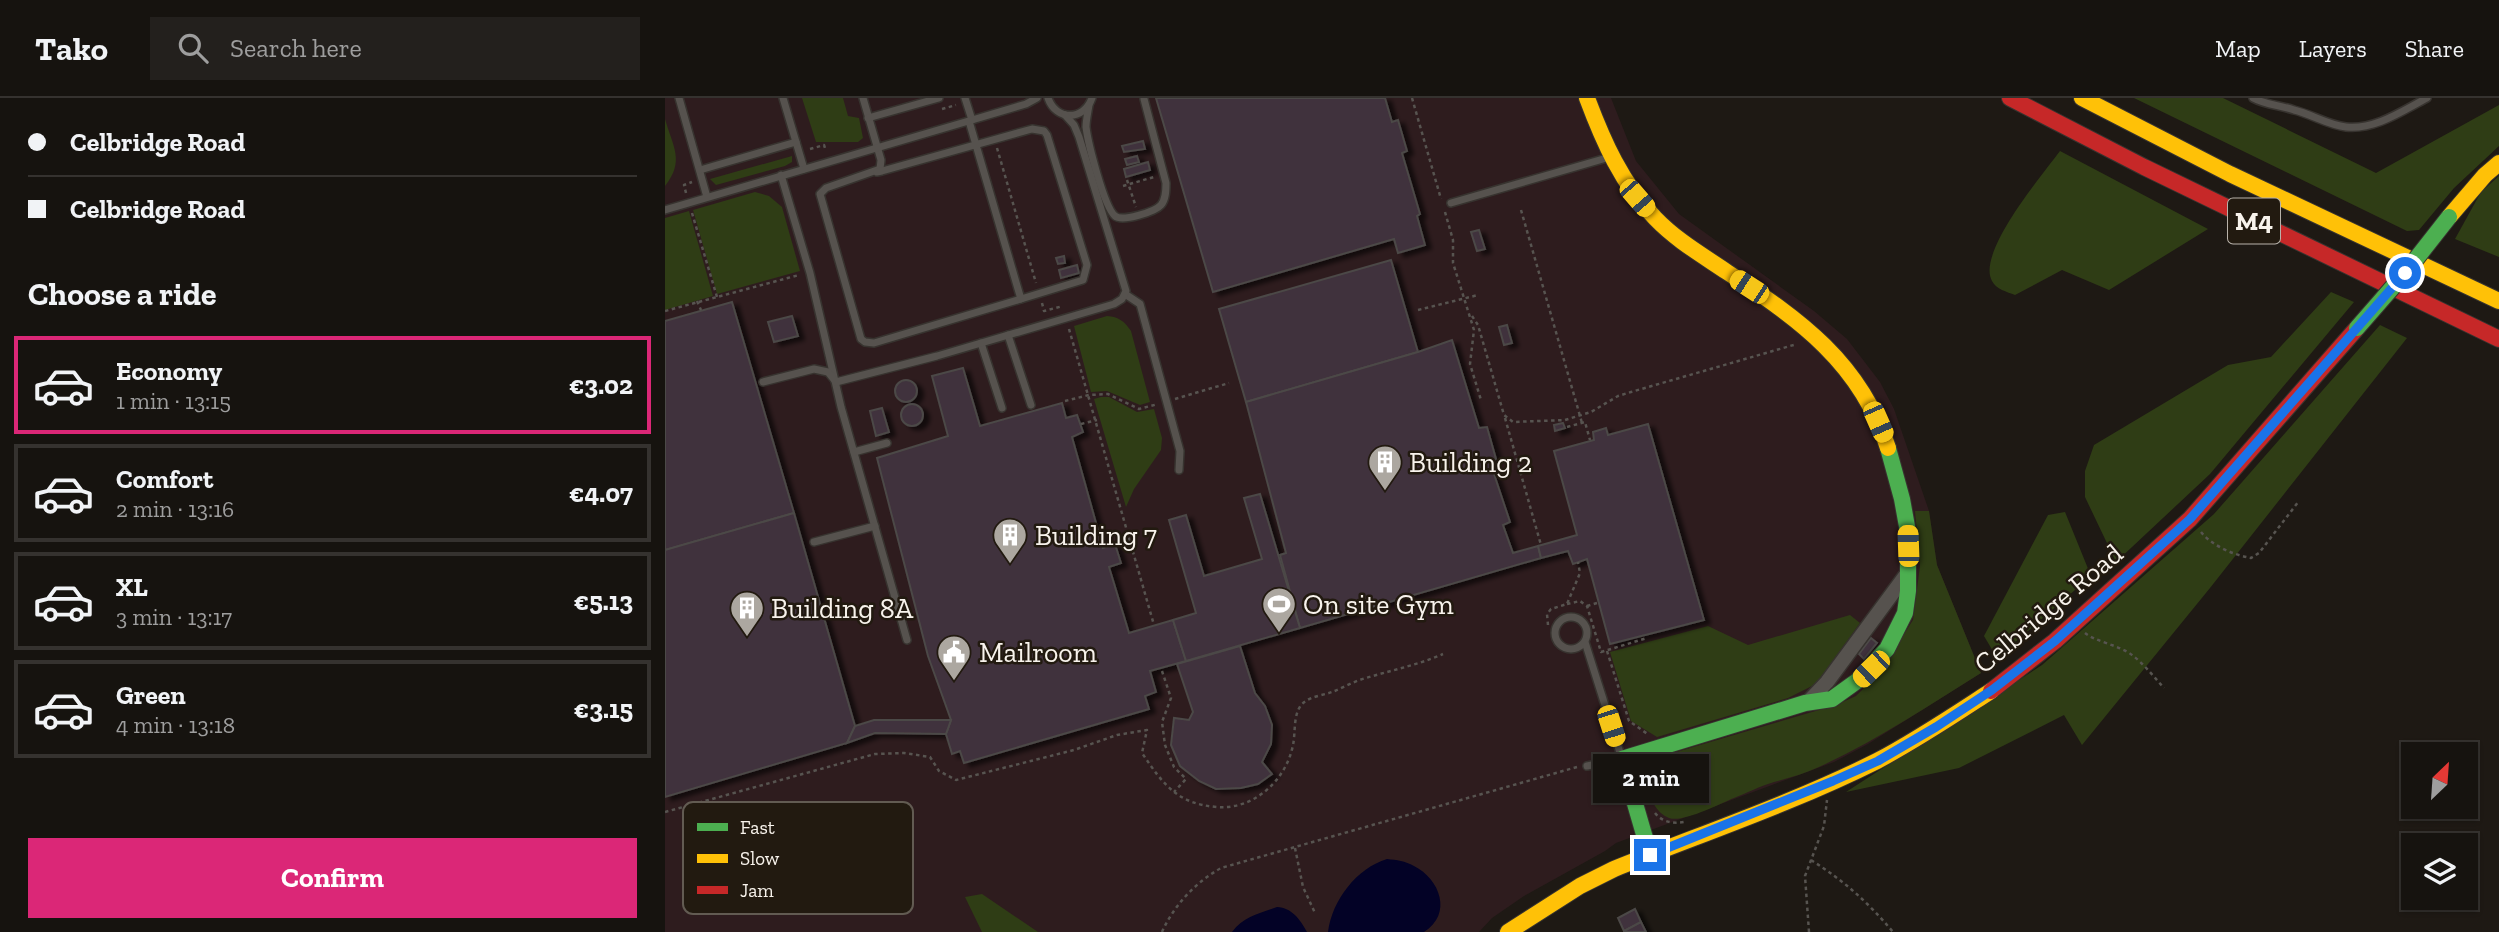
<!DOCTYPE html>
<meta charset="utf-8">
<style>
body{margin:0;font-family:"Zilla Slab",serif;background:#23201d;color:#f1f3f6;height:100vh;display:flex;flex-direction:column;font-size:26px;white-space:nowrap}
*{box-sizing:border-box;margin:0}
p{font-size:23px;color:#9e9e9e}
.icon{flex:none;width:38px;height:38px;fill:none;stroke:currentColor;stroke-width:2;stroke-linecap:round;stroke-linejoin:round}
.map{position:relative;flex:1;overflow:hidden}
.side{display:flex;flex-direction:column;background:#16130f;width:665px}
.side>*{flex:none}
.top-card{display:grid;align-content:center;height:154px;padding:0 28px;background:#16130f}
.needle{width:46px;rotate:25deg}
.buttons{position:absolute;left:1736px;top:644px;display:grid;gap:14px}
.buttons a{display:grid;place-items:center;width:77px;height:77px;border-radius:0px;background:#16130f;box-shadow:0 2px 5px #0004,0 0 0 2px #35322f;font-size:35px}
.end{position:absolute;width:32px;height:32px;margin:-16px;border:9px solid #1a73e8;background:#fff;box-shadow:0 0 0 4px #fff}
.from{border-radius:50%}
.bubble{position:absolute;height:49px;border-radius:0px;background:#16130f;box-shadow:0 2px 5px #0004,0 0 0 2px #35322f;font-size:23px;font-weight:700;line-height:49px;text-align:center}
.car{position:absolute;width:21px;height:42px;margin:-21px -10px;border-radius:9px;box-shadow:0 0 5px 2px #0007;background:linear-gradient(#f5c518 24%,#345 0 40%,#f5c518 0 76%,#345 0 86%,#f5c518 0)}
.top-card b{display:flex;align-items:center;gap:24px;height:66px;font-size:26px}
.top-card b+b{border-top:2px solid #35322f}
.top-card i{width:18px;height:18px;background:#f1f3f6}
ul{padding:0;list-style:none}
li{display:flex;align-items:center;gap:21px;height:98px;margin:0 14px 10px;padding:0 14px;border:4px solid #35322f;border-radius:0px}
li div{flex:1}
li b{display:block;font-size:26px}
li em{font-style:normal;font-weight:700}
li.current{border-color:#db2777}
li>.icon{width:63px;height:63px;stroke-width:1.5}
h2{padding:0 28px;font-size:32px;line-height:84px}
.button{display:flex;gap:14px;margin-top:auto;padding:14px 28px}
.button a{flex:1;height:80px;border-radius:0px;background:#db2777;color:#fff;font-size:28px;font-weight:700;line-height:80px;text-align:center}
header{display:flex;align-items:center;gap:42px;box-sizing:border-box;height:98px;padding:0 35px;background:#16130f;border-bottom:2px solid #35322f}
header strong{font-size:33px}
nav{display:flex;gap:38px;margin-inline-start:auto;font-size:24px}
.search{width:490px;height:63px;background:#23201d;display:flex;align-items:center;gap:18px;box-sizing:border-box;padding:0 24px;border-radius:0px;color:#9e9e9e;font-size:26px}
main{display:flex;flex:1;min-height:0}
.map>svg:first-child{display:block}
.industrial{fill:#2e1c1e}
.green{fill:#2f3d15}
.water{fill:#030226}
.building{fill:#40323c;stroke:#4c4847;stroke-width:2;filter:url(#shadow)}
.lines{fill:none;stroke-linecap:round;stroke-linejoin:round}
.lane-casing{stroke:#37332f;stroke-width:10}
.street-casing{stroke:#37332f;stroke-width:17}
.fast-casing{stroke:#37332f;stroke-width:18}
.slow-casing{stroke:#37332f;stroke-width:18}
.jam-casing{stroke:#37332f;stroke-width:18}
.path{stroke:#575450;stroke-width:2.5;stroke-dasharray:3.5 3.5;stroke-linecap:butt}
.lane{stroke:#56524e;stroke-width:7}
.street{stroke:#56524e;stroke-width:14}
.fast{stroke:#4caf50;stroke-width:16}
.slow{stroke:#ffc107;stroke-width:16}
.jam{stroke:#c62828;stroke-width:16}
.fast-bridge-casing{stroke:#37332f;stroke-width:18;stroke-linecap:butt}
.fast-bridge{stroke:#4caf50;stroke-width:16}
.route{stroke:#1a73e8;stroke-width:9}
.labels{text-anchor:middle;stroke-width:5;stroke-linejoin:round;paint-order:stroke}
.shield{fill:#221a10;stroke:#b8b2aa;stroke-width:2}
.shield-label{font-size:26px;font-weight:bold;fill:#f8f3ec}
.poi-label{font-size:28px;fill:#f8f3ec;stroke:#221a10;text-anchor:start}
.street-label{font-size:28px;fill:#f8f3ec;stroke:#221a10}
.key{fill:#221a10;stroke:#625b52;stroke-width:2}
.key-label{font-size:19px;fill:#f8f3ec}
</style>
<header>
<strong>Tako</strong>
<div class="search"><svg class="icon" aria-label="search" viewBox="0 0 24 24"><circle cx="10" cy="10" r="6"/><path d="M15 15l6 6"/></svg>Search here</div>
<nav><a>Map</a><a>Layers</a><a>Share</a></nav>
</header>
<main>
<section class="side">
<div class="top-card">
<b><i class="from"></i>Celbridge Road</b>
<b><i></i>Celbridge Road</b>
</div>
<h2>Choose a ride</h2>
<ul>
<li class="current"><svg class="icon" aria-label="car" viewBox="0 0 24 24"><path d="M5 17H2v-5l4-1 3-4h7l3 4 3 1v5h-3M9 17h6M6 11h13"/><circle cx="7" cy="17" r="2"/><circle cx="17" cy="17" r="2"/></svg><div><b>Economy</b><p>1 min · 13:15</p></div><em>€3.02</em></li>
<li><svg class="icon" aria-label="car" viewBox="0 0 24 24"><path d="M5 17H2v-5l4-1 3-4h7l3 4 3 1v5h-3M9 17h6M6 11h13"/><circle cx="7" cy="17" r="2"/><circle cx="17" cy="17" r="2"/></svg><div><b>Comfort</b><p>2 min · 13:16</p></div><em>€4.07</em></li>
<li><svg class="icon" aria-label="car" viewBox="0 0 24 24"><path d="M5 17H2v-5l4-1 3-4h7l3 4 3 1v5h-3M9 17h6M6 11h13"/><circle cx="7" cy="17" r="2"/><circle cx="17" cy="17" r="2"/></svg><div><b>XL</b><p>3 min · 13:17</p></div><em>€5.13</em></li>
<li><svg class="icon" aria-label="car" viewBox="0 0 24 24"><path d="M5 17H2v-5l4-1 3-4h7l3 4 3 1v5h-3M9 17h6M6 11h13"/><circle cx="7" cy="17" r="2"/><circle cx="17" cy="17" r="2"/></svg><div><b>Green</b><p>4 min · 13:18</p></div><em>€3.15</em></li>
</ul>
<div class="button"><a>Confirm</a></div>
</section>
<div class="map">
<svg width="1834" height="834" viewBox="0 0 1834 834">
<defs>
<filter id="shadow"><feDropShadow dx="6" dy="3.5" stdDeviation="2" flood-color="#0009"/></filter>
</defs>
<rect width="100%" height="100%" fill="#1e1914"/>
<path class="industrial" d="M0 0H946L971 63 1014 116 1149 213 1182 241 1215 284 1229 311 1264 413 1272 467 1316 575 1203 646 1169 664 951 745 940 753 859 798 827 820 814 834H0Z"/>
<g class="green">
<path d="M137 0H178L183 18 194 20 198 40 193 44H151Z"/>
<path d="M1469 0H1558L1711 75 1834 7V48L1789 90 1754 132 1742 133Z"/>
<path d="M0 21C8 49 20 63 0 88Z"/>
<path d="M1395 53 1543 131 1444 192 1397 172 1350 197C1342 194 1331 191 1327 183 1311 155 1378 76 1395 53Z"/>
<path d="M127 58V64L120 68 51 87 45 81Z"/>
<path d="M1834 78V159L1790 141 1816 94Z"/>
<path d="M90 94 104 98 117 109 135 173 52 196 28 112Z"/>
<path d="M24 113 48 198 0 212V120Z"/>
<path d="M1666 194 1689 204 1545 376 1451 464 1420 399V373L1429 347 1563 267 1606 259Z"/>
<path d="M442 218C454 219 459 223 466 233L485 304 475 307 442 293 426 294 409 228Z"/>
<path d="M1715 227 1742 240 1545 490 1417 647 1399 617 1294 670 1181 694 1377 567 1549 416Z"/>
<path d="M436 299H444L472 314 489 311 497 340 496 352 469 391 461 409 429 301Z"/>
<path d="M1250 413H1264L1272 467 1316 575C1263 608 1211 643 1154 669 1139 676 1124 680 1109 684 1095 688 1082 695 1069 700 1054 706 1018 725 1004 720 980 710 976 670 1002 661L1001 657 1171 607 1191 598 1214 575 1248 522 1255 468Z"/>
<path d="M1400 414 1426 478 1332 560 1319 538 1383 417Z"/>
<path d="M1185 517 1195 525 1151 586 1123 600 992 639 966 623 945 554 1043 528 1083 547Z"/>
<path d="M317 796 373 834H317L300 799Z"/>
</g>
<g class="water">
<path d="M722 761C732 762 740 763 749 768 775 781 788 816 759 834H663C667 802 692 770 722 761Z"/>
<path d="M612 809C627 810 635 821 642 834H567C579 818 594 816 612 809Z"/>
</g>
<g class="building">
<path d="M491 0H720L727 24 733 22 742 53 737 55 755 116 752 118 760 147 733 155 729 141 548 194Z"/>
<path d="M478 43 480 51 459 54 457 48Z"/>
<path d="M472 58 474 64 462 67 460 61Z"/>
<path d="M483 64 485 72 461 79 459 71Z"/>
<path d="M814 132 820 151 812 153 806 134Z"/>
<path d="M399 158 400 165 393 166 391 160Z"/>
<path d="M726 162 753 254 581 304 554 211Z"/>
<path d="M412 167 414 175 396 180 394 172Z"/>
<path d="M67 204 129 415 0 452V223Z"/>
<path d="M127 218 133 238 109 244 103 224Z"/>
<path d="M842 227 847 245 839 247 834 229Z"/>
<path d="M787 242 814 330 822 329 831 361 825 364 845 424 838 427 848 455 873 448 876 460 635 530 615 457 621 455 581 304 753 254Z"/>
<path d="M298 270 315 328 397 305 401 320 412 317 418 334 407 339 438 450 450 446 456 465 444 469 464 535 508 522 521 563 485 573 491 594 480 598 484 611 299 665 295 653 287 656 281 636 286 622 263 558 212 360 283 338 267 278Z"/>
<circle cx="241" cy="293" r="11"/>
<circle cx="247" cy="317" r="11"/>
<path d="M217 310 224 334 211 338 205 313Z"/>
<path d="M898 325 900 330 890 333 889 327Z"/>
<path d="M983 326 1039 522 945 546 922 461 908 466 903 453 876 460 873 448 912 437 889 353 929 342 928 334 941 330 943 337Z"/>
<path d="M595 396 635 530 521 563 508 522 531 515 504 422 521 417 539 478 597 461 579 400Z"/>
<path d="M129 415 190 628 182 645 0 699V452Z"/>
<path d="M1206 540 1212 545 1199 561 1194 556Z"/>
<path d="M575 548 590 595 600 608 607 627 606 646 597 664 607 676 593 686 576 690 551 691 534 683 515 668 506 647 509 620 524 622 528 614 512 566Z"/>
<path d="M209 622H286L281 636 210 635 182 645 190 628Z"/>
<path d="M970 811 976 824 959 833 953 820Z"/>
<path d="M976 824 981 834H959V833Z"/>
</g>
<g class="lines">
<g class="lane-casing">
<g id="lane">
<path d="M14 0 42 99"/>
<path d="M118 0 139 71"/>
<path d="M198 0 216 62 215 71 161 90 155 96 196 241 200 244 209 245 356 201"/>
<path d="M300 0 307 22"/>
<path d="M383 0C391 23 419 23 427 0"/>
<path d="M1588 0C1601 7 1614 7 1629 12 1646 16 1663 27 1681 29 1710 32 1737 13 1762 0"/>
<path d="M424 7C423 14 421 22 421 29 423 45 439 109 450 118 457 124 490 114 496 107 501 101 501 92 501 85L479 1"/>
<path d="M203 20 274 0"/>
<path d="M35 72 131 44"/>
<path d="M212 74 217 73 367 31 379 33 382 37 422 167 418 182 356 201 353 191 304 23"/>
<path d="M116 77 145 175 176 309 242 542"/>
<path d="M786 105 945 59"/>
<path d="M0 112 307 22 361 6 372 0"/>
<path d="M460 196 475 206 515 353 514 372"/>
<path d="M343 237 366 307"/>
<path d="M316 245 337 310"/>
<path d="M98 284 149 271 163 274 171 284 272 258 449 206 457 201 461 193 414 39 409 27 400 17"/>
<path d="M189 354 222 345"/>
<path d="M149 444 210 428"/>
<circle cx="906" cy="535" r="16"/>
<path d="M920 544 957 661 922 668"/>
</g>
</g>
<g class="street-casing">
<path id="street" d="M1143 604 1162 584 1241 477"/>
</g>
<g class="fast-casing">
<path id="fast" d="M985 757 957 661 1140 605 1167 601 1192 583 1222 551 1240 515 1243 493V434L1237 401 1223 350"/>
</g>
<g class="slow-casing">
<g id="slow">
<path d="M922 0C938 43 957 86 990 120 1011 142 1037 157 1062 174 1134 221 1196 265 1223 350"/>
<path d="M1417 0 1565 76 1834 203"/>
<path d="M1784 119 1820 77 1834 65"/>
<path d="M843 834 915 788 949 771C1036 736 1128 705 1212 663 1252 642 1289 617 1326 593"/>
</g>
</g>
<g class="jam-casing">
<g id="jam">
<path d="M1345 0 1479 69 1834 241"/>
<path d="M1326 593 1390 543 1525 421 1692 230"/>
</g>
</g>
<g class="path">
<path d="M747 0 776 101"/>
<path d="M277 11 291 7"/>
<path d="M332 50 371 185"/>
<path d="M145 51 159 47 161 53"/>
<path d="M462 82 471 109"/>
<path d="M458 88 489 79"/>
<path d="M21 95 19 87 27 84"/>
<path d="M856 112 917 325"/>
<path d="M780 114 788 142V165L809 232 805 266 816 302"/>
<path d="M27 115 52 199"/>
<path d="M32 203 36 212"/>
<path d="M377 205 379 213 398 208"/>
<path d="M753 212 813 197"/>
<path d="M0 213 134 177"/>
<path d="M807 218 813 227 839 317 848 324 900 322 926 314 953 298 966 294 1132 246"/>
<path d="M404 231 489 527"/>
<path d="M510 301 564 285"/>
<path d="M400 303 424 297 443 296 474 311 493 306"/>
<path d="M840 320 876 447"/>
<path d="M416 326 432 322"/>
<path d="M902 329 920 324 925 342"/>
<path d="M1536 434C1547 448 1569 457 1586 460L1594 455 1634 403"/>
<path d="M902 506 915 503 922 508 936 554 982 540"/>
<path d="M922 508 932 505"/>
<path d="M883 527 882 516 886 511 902 506 915 475 913 464"/>
<path d="M1420 535C1431 544 1454 547 1467 557 1479 566 1489 579 1499 590"/>
<path d="M942 553 964 623 984 637"/>
<path d="M497 573 506 600 497 624 500 647 509 669 521 681 509 694"/>
<path d="M981 682 986 669"/>
<path d="M0 714 210 656 239 655 265 659 274 673 291 682 409 652 452 637 482 632 477 655C498 686 512 706 552 709 588 712 621 683 628 647 631 634 627 611 641 603 648 598 659 597 667 594 678 590 689 583 701 580 727 572 753 567 778 556"/>
<path d="M990 715C997 724 1008 726 1019 724"/>
<path d="M630 750 638 789 650 815"/>
<path d="M1146 762C1179 783 1202 803 1228 834"/>
<path d="M497 834C509 807 531 784 556 770L912 669"/>
<path d="M1144 834 1140 778 1159 728 1162 702"/>
</g>
<use href="#lane" class="lane"/>
<use href="#street" class="street"/>
<use href="#fast" class="fast"/>
<use href="#slow" class="slow"/>
<use href="#jam" class="jam"/>
<g class="fast-bridge-casing">
<path id="fast-bridge" d="M1692 230 1740 175 1784 119"/>
</g>
<use href="#fast-bridge" class="fast-bridge"/>
</g>
<g class="lines">
<path class="route" d="M985 757 1168 683 1213 663 1271 629 1327 592 1390 543 1525 421 1740 175"/>
</g>
<defs>
<g id="building-pin" transform="scale(1.75)"><path d="M0 17L-7.5 6A9.5 9.5 0 1 1 7.5 6Z" fill="#aca7a0" stroke="#221a10"/><path d="M-4-6H4V6H1V3H-1V6H-4ZM-2.5-4.3h1.7v1.8h-1.7ZM.8-4.3h1.7v1.8H.8ZM-2.5-1h1.7V.8h-1.7ZM.8-1h1.7V.8H.8Z" fill="#fff"/></g>
<g id="stadium-pin" transform="scale(1.75)"><path d="M0 17L-7.5 6A9.5 9.5 0 1 1 7.5 6Z" fill="#aca7a0" stroke="#221a10"/><path d="M0-5a6.5 5 0 1 0 0 10a6.5 5 0 1 0 0-10ZM-3.5-1.8h7v3.6h-7Z" fill="#fff"/></g>
<g id="civic-pin" transform="scale(1.75)"><path d="M0 17L-7.5 6A9.5 9.5 0 1 1 7.5 6Z" fill="#aca7a0" stroke="#221a10"/><path d="M-.6-6.5H3V-4.5H.6V-3L4-1V1h2V6H-6V1h2V-1L-.6-3ZM-1.2 2.5V6h2.4V2.5Z" fill="#fff"/></g>
</defs>
<g fill-rule="evenodd">
<use href="#building-pin" x="720" y="364"/>
<use href="#building-pin" x="345" y="437"/>
<use href="#stadium-pin" x="614" y="506"/>
<use href="#building-pin" x="82" y="510"/>
<use href="#civic-pin" x="289" y="554"/>
</g>
<g class="labels">
<rect class="shield" x="1563" y="100.5" width="52" height="45" rx="5"/>
<g class="shield-label">
<text x="1589" y="132">M4</text>
</g>
<g class="poi-label">
<text x="744" y="374">Building 2</text>
<text x="370" y="447">Building 7</text>
<text x="638" y="516">On site Gym</text>
<text x="106" y="520">Building 8A</text>
<text x="314" y="564">Mailroom</text>
</g>
<g class="street-label">
<text transform="translate(1383 510) rotate(-40)" y="10">Celbridge Road</text>
</g>
</g>
<rect x="18" y="704" width="230" height="112" rx="10" class="key"/>
<rect x="32" y="725" width="31" height="8" fill="#4caf50"/>
<rect x="32" y="756" width="31" height="9" fill="#ffc107"/>
<rect x="32" y="788" width="31" height="8" fill="#c62828"/>
<g class="key-label">
<text x="75" y="736">Fast</text>
<text x="75" y="767">Slow</text>
<text x="75" y="799">Jam</text>
</g>
</svg>
<div class="buttons">
<a><svg class="needle" viewBox="-14 -14 28 28"><path d="M0-13l5 13h-10z" fill="#e53935"/><path d="M0 13l5-13h-10z" fill="#9e9e9e"/></svg></a>
<a><svg class="icon" aria-label="layers" viewBox="0 0 24 24"><path d="M12 4l9 5-9 5-9-5zM3 14l9 5 9-5"/></svg></a>
</div>
<i class="end from" style="left:1740px;top:175px"></i>
<i class="end" style="left:985px;top:757px"></i>
<div class="bubble" style="left:928px;top:656px;width:116px">2 min</div>
<i class="car" style="left:972px;top:100px;rotate:139deg"></i>
<i class="car" style="left:1084px;top:189px;rotate:303deg"></i>
<i class="car" style="left:1213px;top:324px;rotate:156deg"></i>
<i class="car" style="left:1243px;top:448px;rotate:358deg"></i>
<i class="car" style="left:1206px;top:571px;rotate:226deg"></i>
<i class="car" style="left:946px;top:628px;rotate:162deg"></i>
</div>
</main>
